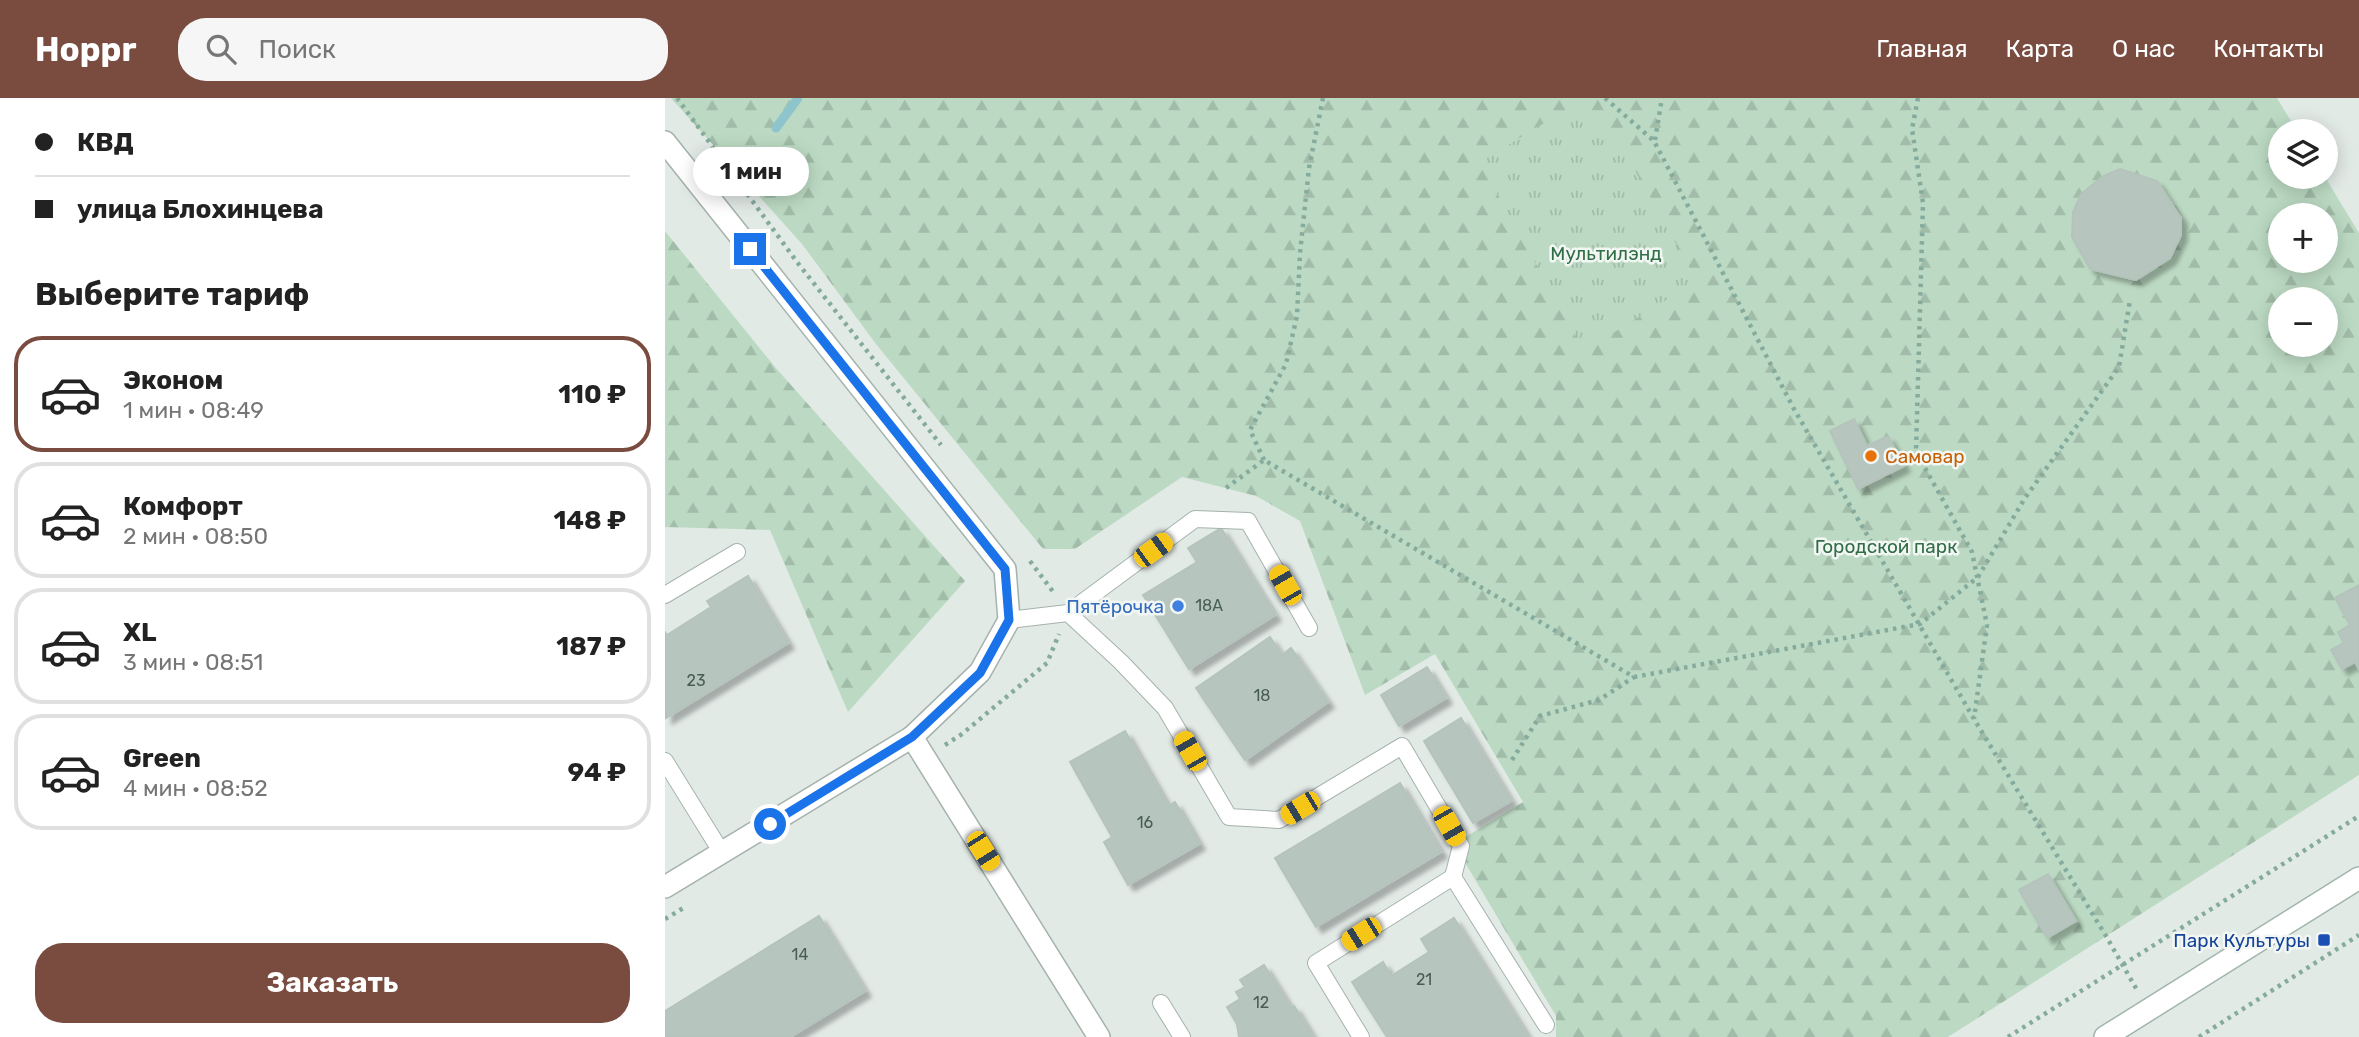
<!DOCTYPE html>
<html lang="ru">
<meta charset="utf-8">
<style>
body{margin:0;font-family:Rubik,sans-serif;background:#f6f6f6;color:#222;height:100vh;display:flex;flex-direction:column;font-size:26px;white-space:nowrap}
*{box-sizing:border-box;margin:0}
p{font-size:23px;color:#767676}
.icon{flex:none;width:38px;height:38px;fill:none;stroke:currentColor;stroke-width:2;stroke-linecap:round;stroke-linejoin:round}
.map{position:relative;flex:1;overflow:hidden}
.drawer{display:flex;flex-direction:column;background:#fff;width:665px}
.drawer>*{flex:none}
.guide{display:grid;align-content:center;height:154px;padding:0 35px;background:#fff}
.buttons{position:absolute;left:1603px;top:21px;display:grid;gap:14px}
.buttons a{display:grid;place-items:center;width:70px;height:70px;border-radius:50%;background:#fff;box-shadow:0 4px 18px #0003;font-size:35px}
.end{position:absolute;width:32px;height:32px;margin:-16px;border:9px solid #1a73e8;background:#fff;box-shadow:0 0 0 4px #fff}
.from{border-radius:50%}
.bubble{position:absolute;height:49px;border-radius:24px;background:#fff;box-shadow:0 4px 18px #0003;font-size:23px;font-weight:700;line-height:49px;text-align:center}
.car{position:absolute;width:21px;height:42px;margin:-21px -10px;border-radius:9px;box-shadow:0 0 5px 2px #0007;background:linear-gradient(#f5c518 24%,#345 0 40%,#f5c518 0 76%,#345 0 86%,#f5c518 0)}
.guide b{display:flex;align-items:center;gap:24px;height:66px;font-size:26px}
.guide b+b{border-top:2px solid #e0e0e0}
.guide i{width:18px;height:18px;background:#222}
ul{padding:0;list-style:none}
li{display:flex;align-items:center;gap:21px;height:116px;margin:0 14px 10px;padding:0 21px;border:4px solid #e0e0e0;border-radius:28px}
li div{flex:1}
li b{display:block;font-size:26px}
li em{font-style:normal;font-weight:700}
li.current{border-color:#7a4c40}
li>.icon{width:63px;height:63px;stroke-width:1.5}
h2{padding:0 35px;font-size:32px;line-height:84px}
.action{display:flex;gap:14px;margin-top:auto;padding:14px 35px}
.action a{flex:1;height:80px;border-radius:28px;background:#7a4c40;color:#fff;font-size:28px;font-weight:700;line-height:80px;text-align:center}
header{display:flex;align-items:center;gap:42px;box-sizing:border-box;height:98px;padding:0 35px;background:#7a4c40;color:#fff}
header strong{font-size:33px}
nav{display:flex;gap:38px;margin-inline-start:auto;font-size:24px}
.search{width:490px;height:63px;background:#f6f6f6;display:flex;align-items:center;gap:18px;box-sizing:border-box;padding:0 24px;border-radius:28px;color:#767676;font-size:26px}
main{display:flex;flex:1;min-height:0}
.map>svg:first-child{display:block}
.forest{fill:url(#forest-firs);fill-rule:evenodd}
.park{fill:url(#park-tufts)}
.lines{fill:none;stroke-linecap:round;stroke-linejoin:round}
.stream{stroke:#8ec4cb;stroke-width:9}
.building{fill:#b7c5bf;stroke:#b5c3bd;stroke-width:2;filter:url(#shadow)}
.service-casing{stroke:#a5b2ad;stroke-width:18}
.minor-casing{stroke:#a5b2ad;stroke-width:24}
.tertiary-casing{stroke:#a5b2ad;stroke-width:24}
.secondary-casing{stroke:#a1b5ad;stroke-width:24}
.path{stroke:#85ab9d;stroke-width:4.5;stroke-dasharray:3.5 5;stroke-linecap:butt}
.service{stroke:#fff;stroke-width:16}
.minor{stroke:#fff;stroke-width:21}
.tertiary{stroke:#fff;stroke-width:21}
.secondary{stroke:#fff;stroke-width:21}
.route{stroke:#1a73e8;stroke-width:9}
.food-dot{fill:#e8710a;stroke:#f2f7f4;stroke-width:2.5}
.shop-dot{fill:#3f7fe0;stroke:#f2f7f4;stroke-width:2.5}
.transit-dot{fill:#1a4fb4;stroke:#f2f7f4;stroke-width:2.5}
.labels{text-anchor:middle;stroke-width:5;stroke-linejoin:round;paint-order:stroke}
.number-label{font-size:16px;fill:#485d56}
.park-label{font-size:19px;fill:#316d46;stroke:#f2f7f4}
.food-label{font-size:19px;fill:#c56008;stroke:#f2f7f4;text-anchor:start}
.shop-label{font-size:19px;fill:#366cbe;stroke:#f2f7f4;text-anchor:end}
.transit-label{font-size:19px;fill:#164399;stroke:#f2f7f4;text-anchor:end}
</style>
<header>
<strong>Hoppr</strong>
<div class="search"><svg class="icon" aria-label="search" viewBox="0 0 24 24"><circle cx="10" cy="10" r="6"/><path d="M15 15l6 6"/></svg>Поиск</div>
<nav><a>Главная</a><a>Карта</a><a>О нас</a><a>Контакты</a></nav>
</header>
<main>
<section class="drawer">
<div class="guide">
<b><i class="from"></i>КВД</b>
<b><i></i>улица Блохинцева</b>
</div>
<h2>Выберите тариф</h2>
<ul>
<li class="current"><svg class="icon" aria-label="car" viewBox="0 0 24 24"><path d="M5 17H2v-5l4-1 3-4h7l3 4 3 1v5h-3M9 17h6M6 11h13"/><circle cx="7" cy="17" r="2"/><circle cx="17" cy="17" r="2"/></svg><div><b>Эконом</b><p>1 мин · 08:49</p></div><em>110 ₽</em></li>
<li><svg class="icon" aria-label="car" viewBox="0 0 24 24"><path d="M5 17H2v-5l4-1 3-4h7l3 4 3 1v5h-3M9 17h6M6 11h13"/><circle cx="7" cy="17" r="2"/><circle cx="17" cy="17" r="2"/></svg><div><b>Комфорт</b><p>2 мин · 08:50</p></div><em>148 ₽</em></li>
<li><svg class="icon" aria-label="car" viewBox="0 0 24 24"><path d="M5 17H2v-5l4-1 3-4h7l3 4 3 1v5h-3M9 17h6M6 11h13"/><circle cx="7" cy="17" r="2"/><circle cx="17" cy="17" r="2"/></svg><div><b>XL</b><p>3 мин · 08:51</p></div><em>187 ₽</em></li>
<li><svg class="icon" aria-label="car" viewBox="0 0 24 24"><path d="M5 17H2v-5l4-1 3-4h7l3 4 3 1v5h-3M9 17h6M6 11h13"/><circle cx="7" cy="17" r="2"/><circle cx="17" cy="17" r="2"/></svg><div><b>Green</b><p>4 мин · 08:52</p></div><em>94 ₽</em></li>
</ul>
<div class="action"><a>Заказать</a></div>
</section>
<div class="map">
<svg width="1694" height="939" viewBox="0 0 1694 939">
<defs>
<pattern id="forest-firs" width="22" height="20" patternUnits="userSpaceOnUse" patternTransform="scale(1.75)"><rect width="22" height="20" fill="#bcdac3"/><path d="M5 1l3.5 6h-7zM16 11l3.5 6h-7z" fill="#a1bca8"/></pattern>
<pattern id="park-tufts" width="24" height="20" patternUnits="userSpaceOnUse" patternTransform="scale(1.75)"><rect width="24" height="20" fill="#bcdac3"/><path d="M3 7l-1-3M5 7V3M7 7l1-3M15 17l-1-3M17 17v-4M19 17l1-3" fill="none" stroke="#a1bca8"/></pattern>
<filter id="shadow"><feDropShadow dx="6" dy="6" stdDeviation="2" flood-color="#0004"/></filter>
</defs>
<rect width="100%" height="100%" fill="#e2eae6"/>
<g class="forest">
<path d="M6 0H1612L1632 33H1615V79H1660L1694 135V677L1283 939H891V918L789 746 858 704 770 556 700 597 635 423 591 398 517 379 410 451H378L211 246 137 146ZM1615 117H1661V163H1615ZM1615 201H1661V247H1615Z"/>
<path d="M0 133 110 269 300 483 183 614 105 432 0 429Z"/>
</g>
<path class="park" d="M909 7 963 60 1032 183 919 253 815 64Z"/>
<g class="lines">
<path class="stream" d="M111 30 133 0"/>
</g>
<g class="building">
<path d="M1455 71 1492 83 1516 120V137L1505 160 1471 182 1425 171 1407 139 1408 114 1416 96 1438 78Z"/>
<path d="M1189 321 1202 348 1223 338 1239 368 1193 391 1165 333Z"/>
<path d="M556 430 610 517 524 571 478 497 532 464 523 450Z"/>
<path d="M83 478 123 545 1 620 0 534 2 537 46 509 42 503Z"/>
<path d="M1694 487V571L1690 564 1677 571 1666 552 1679 545 1673 534 1685 527 1670 500Z"/>
<path d="M605 539 617 557 626 550 663 604 580 662 531 590Z"/>
<path d="M762 569 781 600 734 628 716 597Z"/>
<path d="M796 620 846 703 808 725 759 643Z"/>
<path d="M460 633 503 708 510 704 534 746 463 787 439 744 447 739 405 664Z"/>
<path d="M735 685 776 754 651 829 610 760Z"/>
<path d="M1383 776 1411 823 1382 840 1354 792Z"/>
<path d="M154 818 200 893 125 939H0V913Z"/>
<path d="M789 820 863 939H722L687 884 718 864 726 878 764 854 756 841Z"/>
<path d="M599 867 626 910 629 908 648 939H574L572 926 562 909 575 901 571 894 580 889 575 882Z"/>
</g>
<g class="lines">
<g class="service-casing">
<g id="service">
<path d="M0 497 72 454"/>
<path d="M403 515 530 421 583 423 644 530"/>
<path d="M344 522 403 515 456 564 500 610 564 719 614 722 737 648 796 748 788 779"/>
<path d="M0 663 57 755"/>
<path d="M496 905 517 939"/>
<path d="M696 939 651 865 788 779 881 927"/>
</g>
</g>
<g class="minor-casing">
<path id="minor" d="M0 789 247 639"/>
</g>
<g class="tertiary-casing">
<path id="tertiary" d="M0 44 340 471 344 522 315 574 247 639 434 939"/>
</g>
<g class="secondary-casing">
<path id="secondary" d="M1440 939 1694 780"/>
</g>
<g class="path">
<path d="M12 0 132 164 276 347"/>
<path d="M940 0 989 43 1129 311 1309 621 1441 838 1472 892"/>
<path d="M1253 0 1247 31 1258 105 1251 354 1307 454 1322 527 1309 621"/>
<path d="M990 42 997 0"/>
<path d="M599 362 585 332 621 266 632 218 635 155 644 70 658 0"/>
<path d="M561 390 599 362 969 579 1255 526 1313 479 1360 400 1454 269 1465 202"/>
<path d="M365 463 389 495"/>
<path d="M280 647 297 636 382 565 394 536"/>
<path d="M847 662 875 618 934 602 969 579"/>
<path d="M0 821 20 809"/>
<path d="M1343 939 1694 718"/>
<path d="M1534 939 1694 837"/>
</g>
<use href="#service" class="service"/>
<use href="#minor" class="minor"/>
<use href="#tertiary" class="tertiary"/>
<use href="#secondary" class="secondary"/>
</g>
<g class="lines">
<path class="route" d="M85 151 340 471 344 522 315 575 247 639 105 726"/>
</g>
<circle class="food-dot" cx="1206" cy="358" r="7"/>
<circle class="shop-dot" cx="513" cy="508" r="7"/>
<rect class="transit-dot" x="1652" y="835" width="14" height="14" rx="3.5"/>
<g class="labels">
<g class="number-label">
<text x="544" y="513">18А</text>
<text x="31" y="588">23</text>
<text x="597" y="603">18</text>
<text x="480" y="730">16</text>
<text x="135" y="862">14</text>
<text x="759" y="887">21</text>
<text x="596" y="910">12</text>
</g>
<g class="park-label">
<text x="941" y="162">Мультилэнд</text>
<text x="1221" y="455">Городской парк</text>
</g>
<g class="food-label">
<text x="1220" y="365">Самовар</text>
</g>
<g class="shop-label">
<text x="499" y="515">Пятёрочка</text>
</g>
<g class="transit-label">
<text x="1645" y="849">Парк Культуры</text>
</g>
</g>
</svg>
<div class="buttons">
<a><svg class="icon" aria-label="layers" viewBox="0 0 24 24"><path d="M12 4l9 5-9 5-9-5zM3 14l9 5 9-5"/></svg></a>
<a>+</a>
<a>−</a>
</div>
<i class="end from" style="left:105px;top:726px"></i>
<i class="end" style="left:85px;top:151px"></i>
<div class="bubble" style="left:28px;top:49px;width:116px">1 мин</div>
<i class="car" style="left:488px;top:452px;rotate:54deg"></i>
<i class="car" style="left:620px;top:487px;rotate:330deg"></i>
<i class="car" style="left:525px;top:653px;rotate:330deg"></i>
<i class="car" style="left:635px;top:710px;rotate:239deg"></i>
<i class="car" style="left:784px;top:728px;rotate:150deg"></i>
<i class="car" style="left:318px;top:753px;rotate:148deg"></i>
<i class="car" style="left:696px;top:836px;rotate:238deg"></i>
</div>
</main>
